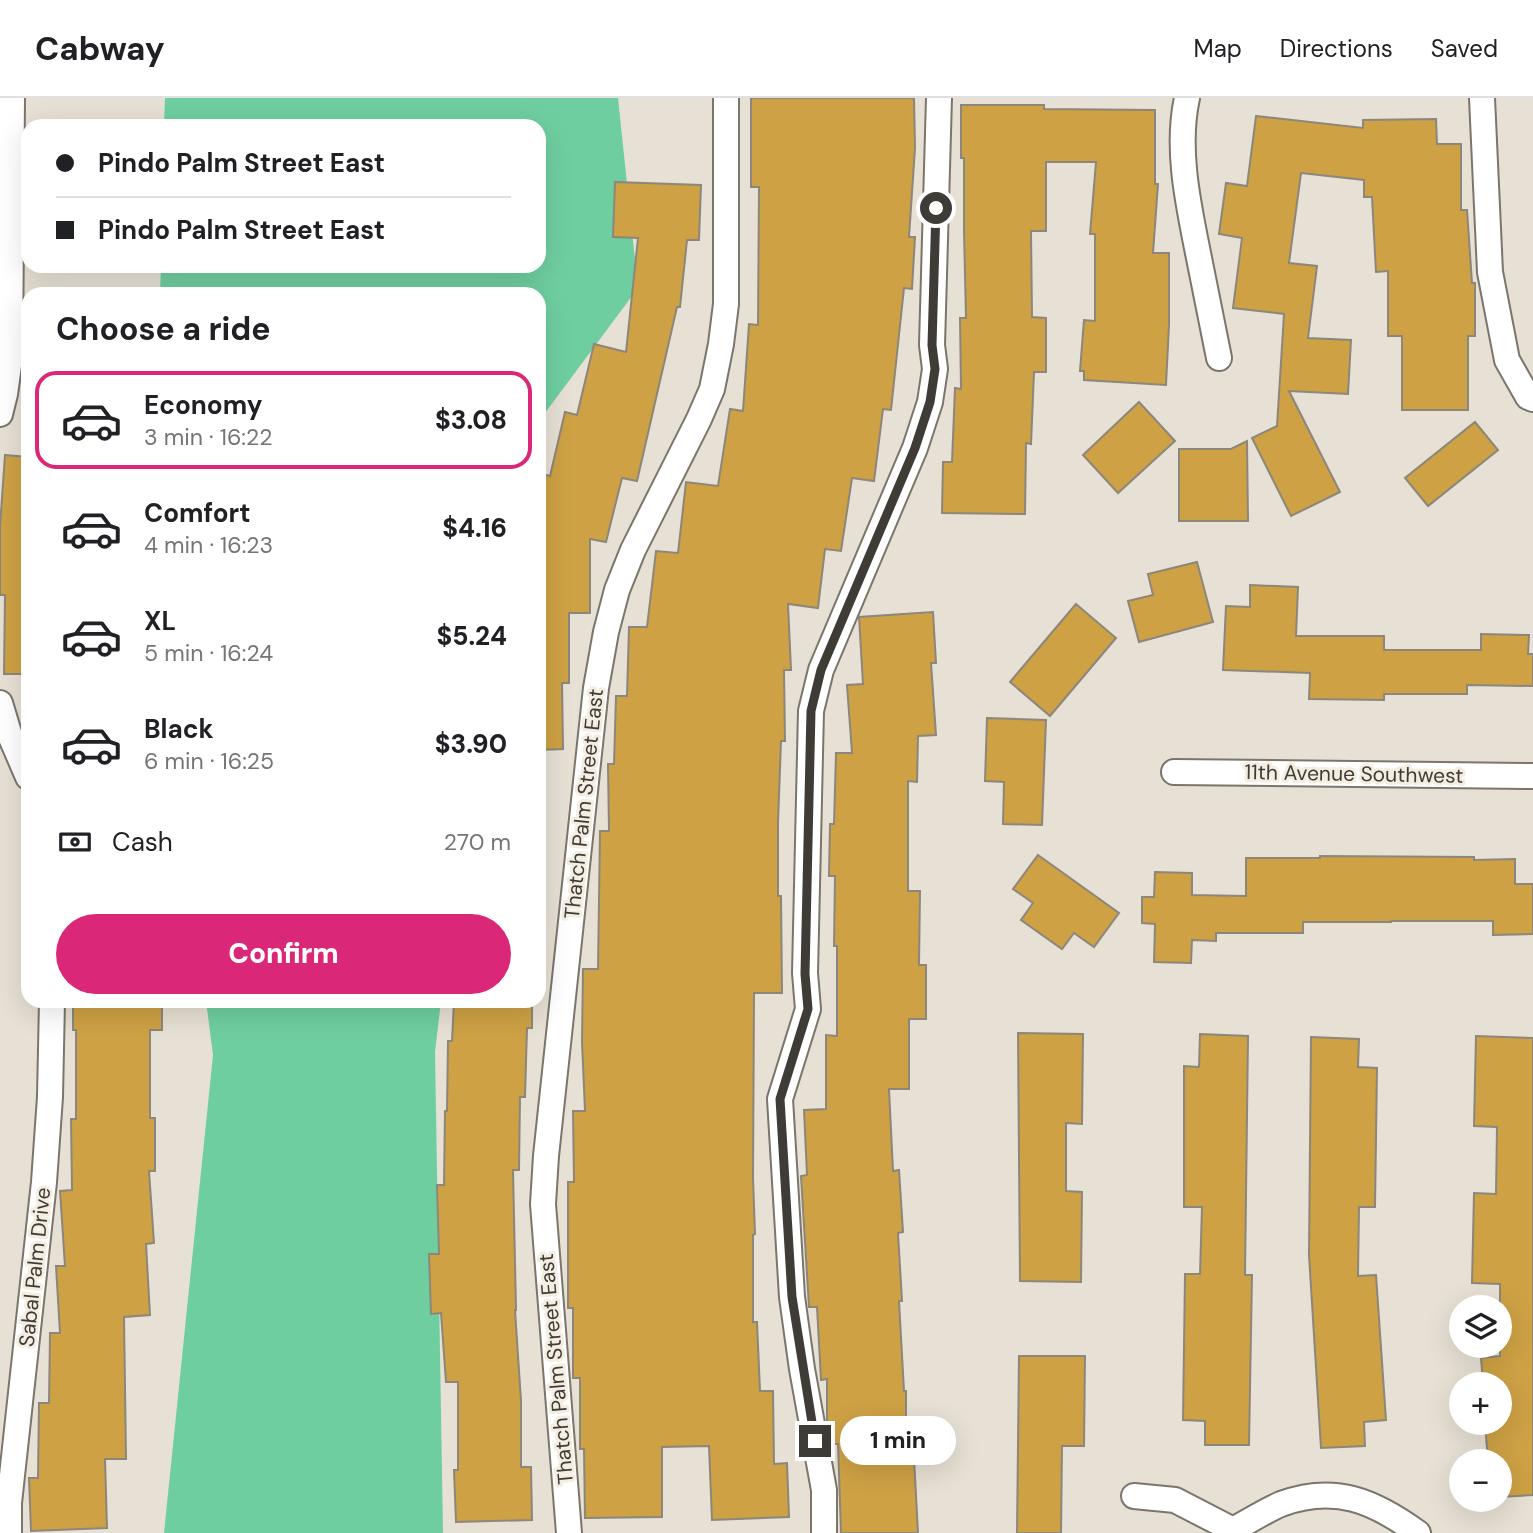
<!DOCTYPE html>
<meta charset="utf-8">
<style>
body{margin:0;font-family:"DM Sans",sans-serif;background:#f6f6f6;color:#202124;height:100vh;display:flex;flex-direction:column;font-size:26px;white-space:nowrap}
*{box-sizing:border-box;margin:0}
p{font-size:23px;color:#757577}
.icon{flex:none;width:38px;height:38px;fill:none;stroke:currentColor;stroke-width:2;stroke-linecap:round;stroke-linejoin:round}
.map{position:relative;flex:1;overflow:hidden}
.side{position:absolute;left:21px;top:189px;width:525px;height:721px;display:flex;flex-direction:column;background:#fff;border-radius:21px;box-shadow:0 7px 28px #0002}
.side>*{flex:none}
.guide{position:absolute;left:21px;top:21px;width:525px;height:154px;border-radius:21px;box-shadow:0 7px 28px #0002;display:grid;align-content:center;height:154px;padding:0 35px;background:#fff}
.fabs{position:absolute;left:1449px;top:1197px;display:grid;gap:14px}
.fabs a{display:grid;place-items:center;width:63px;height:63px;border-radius:50%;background:#fff;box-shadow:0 7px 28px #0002;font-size:35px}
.end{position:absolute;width:32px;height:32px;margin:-16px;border:9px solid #3f3c37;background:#fff;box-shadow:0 0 0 4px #fff}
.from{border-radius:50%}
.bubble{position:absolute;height:49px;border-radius:24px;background:#fff;box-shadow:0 7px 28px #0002;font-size:23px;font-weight:800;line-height:49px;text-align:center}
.guide b{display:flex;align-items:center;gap:24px;height:66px;font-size:26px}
.guide b+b{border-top:2px solid #e0e0e0}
.guide i{width:18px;height:18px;background:#202124}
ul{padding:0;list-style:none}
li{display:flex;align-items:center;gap:21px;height:98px;margin:0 14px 10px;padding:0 21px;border:4px solid transparent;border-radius:21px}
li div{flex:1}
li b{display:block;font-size:26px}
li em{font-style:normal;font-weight:800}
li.current{border-color:#db2777}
li>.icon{width:63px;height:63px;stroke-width:1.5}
h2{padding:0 35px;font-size:32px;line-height:84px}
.pay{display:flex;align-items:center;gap:18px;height:77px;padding:0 35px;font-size:26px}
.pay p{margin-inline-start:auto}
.action{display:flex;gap:14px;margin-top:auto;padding:14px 35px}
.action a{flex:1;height:80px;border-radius:42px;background:#db2777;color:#fff;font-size:28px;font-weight:800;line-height:80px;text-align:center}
header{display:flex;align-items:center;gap:42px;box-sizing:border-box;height:98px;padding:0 35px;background:#fff;border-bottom:2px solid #e0e0e0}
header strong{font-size:33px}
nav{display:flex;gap:38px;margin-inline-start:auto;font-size:24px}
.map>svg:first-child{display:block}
.green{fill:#6fcea0}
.building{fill:#cea144;stroke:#8c867b;stroke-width:2}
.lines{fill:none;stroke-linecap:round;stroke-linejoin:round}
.street-casing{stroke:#7b756b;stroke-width:28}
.street{stroke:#fff;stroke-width:24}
.route{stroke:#3f3c37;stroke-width:9}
.labels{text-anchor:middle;stroke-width:6;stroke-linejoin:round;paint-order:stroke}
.street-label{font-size:21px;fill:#3f3c37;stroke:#f4ede1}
</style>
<header>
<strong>Cabway</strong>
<nav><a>Map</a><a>Directions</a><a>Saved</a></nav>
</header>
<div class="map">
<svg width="1533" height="1435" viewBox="0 0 1533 1435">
<rect width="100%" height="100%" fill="#e7e0d4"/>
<g class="green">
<path d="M165 0H618L638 190 539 323V196H160L161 168H539V28H164Z"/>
<path d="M206 903H441L435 954 443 1435H164L213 957Z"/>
</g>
<g class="building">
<path d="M751 0H914L915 50 909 139H915L912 191 904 190 891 312 883 311 874 383 852 380 841 453 825 451 818 510 788 506 791 572H784L785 643H781L778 725V798H781L782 895H754L753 1080 755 1136 753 1137V1224H757L760 1293H773L774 1366 787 1365 789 1419 712 1422 709 1348 662 1349V1419L585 1420 584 1351H580V1280H573V1210H568V1084H574L573 1013H585L582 944 583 871H598L600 733H609L608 666H614L616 598H627L629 529H647L656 453 678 455 686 384 718 388 730 311 743 313 749 226 758 227 759 89H751Z"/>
<path d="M961 7H1044V11L1155 12V86H1158L1153 155H1169V227L1166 287 1084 282V273H1080L1084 222 1095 223V136H1090L1096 64H1046V133H1031L1032 219 1046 220V274H1034L1031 346 1026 345 1025 416 942 415 943 364H952L955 290 961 291 960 220H966L964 133V60H961Z"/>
<path d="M1256 18 1363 30V22L1436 21 1437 46H1461V112H1467L1472 185H1475V238H1468V312H1402V238H1388V173L1376 174 1372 99H1364V82L1301 75 1289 165 1317 168 1308 240 1351 242 1348 296 1289 293 1340 394 1291 418 1252 340 1277 328 1284 216 1233 210 1242 140 1219 136 1226 85 1247 88Z"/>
<path d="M615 84 701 87 699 142H687L680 209H677L637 383 622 380 606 444 590 441V515H569V585H562L563 651 539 652V375L550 378 565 314 577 317 594 246 626 254 638 140 613 139Z"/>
<path d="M1139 304 1175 343 1118 395 1083 357Z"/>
<path d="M1475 324 1498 352 1428 408 1405 380Z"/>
<path d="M1247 343 1248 423H1179V351H1231Z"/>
<path d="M5 357 28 359V576H4L5 497H0V428Z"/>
<path d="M1197 464 1213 524 1139 544 1128 503 1153 497 1148 476Z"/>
<path d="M1250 487 1298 489 1296 538H1384V552H1481V536L1529 537 1528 556H1533V588L1467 587V596H1384V602L1309 601 1310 575 1223 572 1226 508 1250 509Z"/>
<path d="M1076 506 1116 540 1050 618 1010 584Z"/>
<path d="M933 514 936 565H931L936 637 918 638 917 684 908 683V793H920L919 867H926V921H909V991H889L893 1073 899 1072 903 1134 898 1135 902 1203H899L904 1293H906V1361L914 1360 918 1435H841L838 1346H831L827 1327V1281L821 1282 817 1209H809L801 1078 807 1077 804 1012 826 1011V937L837 938V848H834L835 778H829L830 726H834L836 655H852L847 587 863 586 859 519Z"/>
<path d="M987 620 1046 622 1042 727 1003 726 1004 684 985 683Z"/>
<path d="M1038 757 1119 815 1094 849 1074 835 1062 851 1021 822 1033 805 1013 791Z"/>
<path d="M1320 758 1474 759V762L1515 761V786H1533V836L1493 837V823H1391V824H1303V835H1216V843L1192 842 1191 865 1154 864 1155 826 1142 825V799H1154L1155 774 1192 775V797L1246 798V760H1320Z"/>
<path d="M73 903H162V932H150V1020H155V1073H149L154 1145 146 1146 150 1217 124 1219 126 1361H105L107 1430 31 1433 29 1380H38L39 1305H49L50 1235H60L56 1168H65L60 1093 72 1092 71 1021H76V932H73Z"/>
<path d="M454 903H532V930H527L525 999H520L519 1072H513L516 1212H515L521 1303V1369H531L532 1422 456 1424 454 1372H458V1284H446L441 1215 431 1216 429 1156H439L437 1087H444L445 1013H447L448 943H452Z"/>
<path d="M1018 935 1083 936 1082 1026 1066 1025V1093L1082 1094 1081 1184 1020 1183Z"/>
<path d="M1200 936 1248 938 1245 1177H1252L1249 1347H1205V1323L1183 1322 1185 1176H1200L1202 1109H1184V968L1199 969Z"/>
<path d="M1476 938 1533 940V1397L1500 1399V1363H1488L1485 1325H1500V1286H1483L1481 1260 1500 1258V1186L1472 1185 1474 1095 1496 1096 1497 1029 1474 1028Z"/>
<path d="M1311 939 1359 941 1358 969 1377 970 1375 1109H1359L1358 1178 1376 1177 1386 1322 1364 1324 1365 1348 1321 1350 1309 1157Z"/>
<path d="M1019 1258H1085L1084 1348H1062L1061 1435H1017Z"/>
</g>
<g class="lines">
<g class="street-casing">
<g id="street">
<path d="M1187 0C1176 50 1188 105 1198 155 1205 190 1212 225 1219 260"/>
<path d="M1482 0 1490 174 1507 262 1528 299 1533 301"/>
<path d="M0 316 5 296 10 260 12 0"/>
<path d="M0 605 9 635 28 679"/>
<path d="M1174 674 1533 678"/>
<path d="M1134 1398 1175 1402 1233 1432C1249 1423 1265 1413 1281 1406 1335 1386 1374 1403 1418 1435"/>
<path d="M9 1435V1405L44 1084 50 999 52 903"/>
<path d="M569 1435 543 1106 546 1058 596 590 606 534 617 492 633 452 699 321 712 291 721 246 726 206V0"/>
<path d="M824 1435V1392L802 1271 792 1199 780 1001 808 911 805 875 811 613 821 572 915 350 930 304 935 271 932 247 939 0"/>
</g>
</g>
<use href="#street" class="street"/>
</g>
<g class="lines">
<path class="route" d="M815 1343 792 1199 780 1001 808 911 805 876 811 613 821 572 915 350 930 304 935 271 932 247 936 110"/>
</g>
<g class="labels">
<g class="street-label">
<text transform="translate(1354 676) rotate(1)" y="7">11th Avenue Southwest</text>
<text transform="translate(584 706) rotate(-84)" y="7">Thatch Palm Street East</text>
<text transform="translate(35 1169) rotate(-84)" y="7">Sabal Palm Drive</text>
<text transform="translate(556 1271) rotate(-95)" y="7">Thatch Palm Street East</text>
</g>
</g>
</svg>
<div class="fabs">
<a><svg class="icon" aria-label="layers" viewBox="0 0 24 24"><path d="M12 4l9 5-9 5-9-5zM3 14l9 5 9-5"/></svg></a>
<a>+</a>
<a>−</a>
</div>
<i class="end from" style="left:936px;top:110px"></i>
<i class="end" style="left:815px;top:1343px"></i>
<div class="bubble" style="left:840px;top:1318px;width:116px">1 min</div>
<div class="guide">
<b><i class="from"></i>Pindo Palm Street East</b>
<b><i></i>Pindo Palm Street East</b>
</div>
<section class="side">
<h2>Choose a ride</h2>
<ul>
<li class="current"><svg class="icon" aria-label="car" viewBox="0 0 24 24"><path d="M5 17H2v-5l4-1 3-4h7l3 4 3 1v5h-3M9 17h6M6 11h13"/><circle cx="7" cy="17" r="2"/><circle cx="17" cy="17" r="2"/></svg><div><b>Economy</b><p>3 min · 16:22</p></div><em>$3.08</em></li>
<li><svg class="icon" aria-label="car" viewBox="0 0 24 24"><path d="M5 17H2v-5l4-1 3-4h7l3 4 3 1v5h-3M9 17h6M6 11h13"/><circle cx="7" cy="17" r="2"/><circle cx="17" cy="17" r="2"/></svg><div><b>Comfort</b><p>4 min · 16:23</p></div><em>$4.16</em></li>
<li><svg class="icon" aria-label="car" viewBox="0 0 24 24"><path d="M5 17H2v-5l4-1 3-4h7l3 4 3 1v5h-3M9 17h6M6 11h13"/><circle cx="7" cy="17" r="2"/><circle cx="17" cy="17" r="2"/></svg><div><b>XL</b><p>5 min · 16:24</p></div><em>$5.24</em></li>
<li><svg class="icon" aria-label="car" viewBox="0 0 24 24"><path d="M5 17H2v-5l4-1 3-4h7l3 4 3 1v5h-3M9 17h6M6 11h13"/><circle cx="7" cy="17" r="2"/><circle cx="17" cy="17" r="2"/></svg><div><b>Black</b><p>6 min · 16:25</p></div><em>$3.90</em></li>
</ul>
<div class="pay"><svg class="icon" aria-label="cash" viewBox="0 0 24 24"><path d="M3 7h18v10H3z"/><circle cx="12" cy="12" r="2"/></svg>Cash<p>270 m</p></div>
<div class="action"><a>Confirm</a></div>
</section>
</div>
